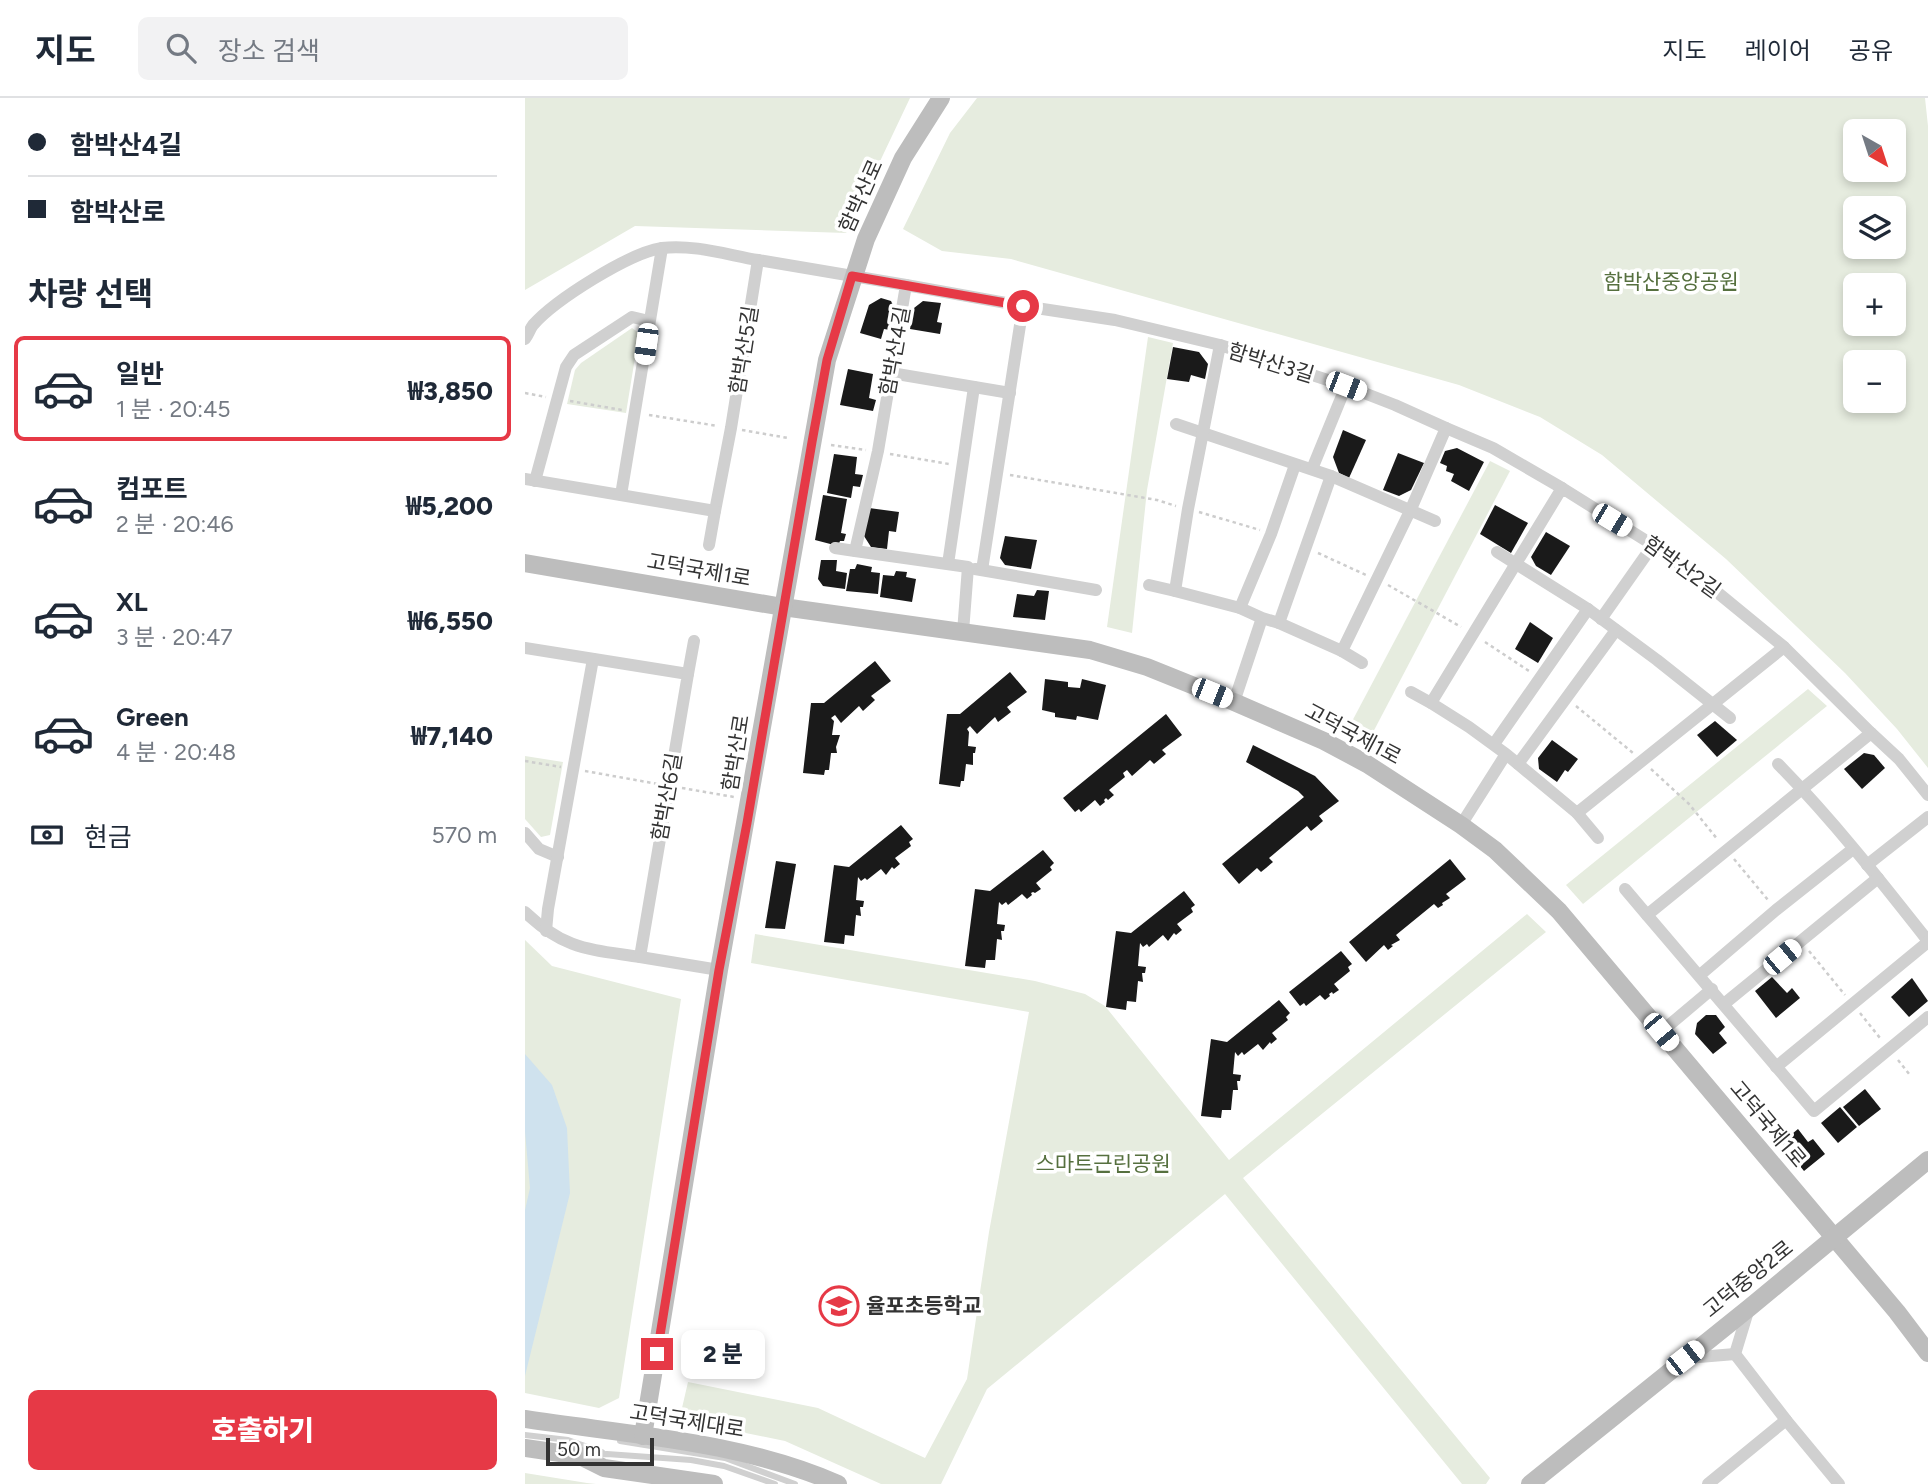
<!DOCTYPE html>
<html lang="ko">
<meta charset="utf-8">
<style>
body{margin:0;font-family:Figtree,"Noto Sans KR",sans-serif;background:#f2f2f3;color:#1f2937;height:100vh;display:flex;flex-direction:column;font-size:26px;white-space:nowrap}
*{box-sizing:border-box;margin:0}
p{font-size:23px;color:#747a83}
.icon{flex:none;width:38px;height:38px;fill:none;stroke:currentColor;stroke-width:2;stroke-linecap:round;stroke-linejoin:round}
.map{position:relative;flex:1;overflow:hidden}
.sheet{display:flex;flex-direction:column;background:#fff;width:525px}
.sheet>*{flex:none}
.hud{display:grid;align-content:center;height:154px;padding:0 28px;background:#fff}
.needle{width:46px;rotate:141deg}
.controls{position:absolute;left:1318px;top:21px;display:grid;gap:14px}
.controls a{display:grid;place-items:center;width:63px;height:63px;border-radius:10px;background:#fff;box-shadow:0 4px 10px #0003;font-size:35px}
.scale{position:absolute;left:21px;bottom:18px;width:108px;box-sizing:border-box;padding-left:7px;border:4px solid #333;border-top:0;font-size:19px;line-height:24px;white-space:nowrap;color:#333;-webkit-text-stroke:5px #fff;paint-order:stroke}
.end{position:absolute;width:32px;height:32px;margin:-16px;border:9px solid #e63946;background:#fff;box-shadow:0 0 0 4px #fff}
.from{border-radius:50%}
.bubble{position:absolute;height:49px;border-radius:10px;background:#fff;box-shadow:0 4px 10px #0003;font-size:23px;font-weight:800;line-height:49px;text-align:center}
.car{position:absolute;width:21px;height:42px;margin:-21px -10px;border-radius:9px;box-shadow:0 0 5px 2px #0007;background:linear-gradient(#fff 24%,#345 0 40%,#fff 0 76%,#345 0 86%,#fff 0)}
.hud b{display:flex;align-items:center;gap:24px;height:66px;font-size:26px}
.hud b+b{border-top:2px solid #e0e1e3}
.hud i{width:18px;height:18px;background:#1f2937}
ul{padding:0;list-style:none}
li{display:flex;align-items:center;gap:21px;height:105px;margin:0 14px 10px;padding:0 14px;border:4px solid transparent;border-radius:10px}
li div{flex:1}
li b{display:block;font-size:26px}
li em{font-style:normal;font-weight:800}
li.selected{border-color:#e63946}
li>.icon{width:63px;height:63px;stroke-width:1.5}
h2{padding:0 28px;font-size:32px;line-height:84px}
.pay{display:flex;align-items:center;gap:18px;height:77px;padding:0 28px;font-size:26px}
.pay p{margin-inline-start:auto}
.primary-button{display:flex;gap:14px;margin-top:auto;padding:14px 28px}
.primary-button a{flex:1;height:80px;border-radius:10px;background:#e63946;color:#fff;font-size:28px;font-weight:800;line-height:80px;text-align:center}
header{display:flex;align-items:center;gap:42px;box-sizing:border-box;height:98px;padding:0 35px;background:#fff;border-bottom:2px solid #e0e1e3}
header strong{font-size:33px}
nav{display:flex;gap:38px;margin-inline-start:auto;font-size:24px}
.search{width:490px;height:63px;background:#f2f2f3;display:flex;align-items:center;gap:18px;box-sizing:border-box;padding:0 24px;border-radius:10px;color:#747a83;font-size:26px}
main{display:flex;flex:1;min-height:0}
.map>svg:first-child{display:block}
.green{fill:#e6ecdf;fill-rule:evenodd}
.water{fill:#cfe2ee}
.building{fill:#1a1a1a}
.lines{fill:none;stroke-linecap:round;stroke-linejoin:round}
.path{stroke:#cdcdcd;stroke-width:2.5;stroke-dasharray:3.5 3.5;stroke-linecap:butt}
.lane{stroke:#d0d0d0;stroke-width:6}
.street{stroke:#d0d0d0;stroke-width:12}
.secondary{stroke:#bdbdbd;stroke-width:18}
.route{stroke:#e63946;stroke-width:9}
.labels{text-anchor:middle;stroke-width:7;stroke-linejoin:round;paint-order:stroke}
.street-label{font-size:21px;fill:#333;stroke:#fff}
.park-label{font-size:21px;fill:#56703f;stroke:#fff}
.poi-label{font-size:21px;font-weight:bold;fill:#333;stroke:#fff;text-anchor:start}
</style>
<header>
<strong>지도</strong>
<div class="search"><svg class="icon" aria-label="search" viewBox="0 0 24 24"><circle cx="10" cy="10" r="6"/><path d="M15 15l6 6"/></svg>장소 검색</div>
<nav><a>지도</a><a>레이어</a><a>공유</a></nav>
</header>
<main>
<section class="sheet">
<div class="hud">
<b><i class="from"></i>함박산4길</b>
<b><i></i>함박산로</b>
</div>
<h2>차량 선택</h2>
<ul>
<li class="selected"><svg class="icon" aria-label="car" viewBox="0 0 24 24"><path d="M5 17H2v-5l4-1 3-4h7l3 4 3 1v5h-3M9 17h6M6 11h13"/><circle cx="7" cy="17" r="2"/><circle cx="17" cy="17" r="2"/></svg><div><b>일반</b><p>1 분 · 20:45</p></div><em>₩3,850</em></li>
<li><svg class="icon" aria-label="car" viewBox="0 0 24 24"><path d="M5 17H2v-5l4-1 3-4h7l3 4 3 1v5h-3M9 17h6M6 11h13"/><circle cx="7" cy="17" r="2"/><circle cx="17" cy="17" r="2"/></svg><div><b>컴포트</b><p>2 분 · 20:46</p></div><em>₩5,200</em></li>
<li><svg class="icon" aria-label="car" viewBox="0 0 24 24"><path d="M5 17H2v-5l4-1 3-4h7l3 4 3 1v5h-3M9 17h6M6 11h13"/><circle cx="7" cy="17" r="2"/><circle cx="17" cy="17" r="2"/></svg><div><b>XL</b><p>3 분 · 20:47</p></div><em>₩6,550</em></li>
<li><svg class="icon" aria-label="car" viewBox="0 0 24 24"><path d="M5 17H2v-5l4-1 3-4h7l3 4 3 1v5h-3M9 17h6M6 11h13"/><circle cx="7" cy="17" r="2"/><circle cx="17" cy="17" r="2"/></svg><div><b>Green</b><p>4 분 · 20:48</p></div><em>₩7,140</em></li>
</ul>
<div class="pay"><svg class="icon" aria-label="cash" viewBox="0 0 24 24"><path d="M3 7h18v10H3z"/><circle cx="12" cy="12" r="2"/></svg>현금<p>570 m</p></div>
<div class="primary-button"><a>호출하기</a></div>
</section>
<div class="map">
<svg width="1403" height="1386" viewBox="0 0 1403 1386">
<rect width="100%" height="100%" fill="#fff"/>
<g class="green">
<path d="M0 0H385L321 135 110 128 0 192Z"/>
<path d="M452 0H1400L1403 28V670L1372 631 1320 575 1201 461 1077 357 1015 319 934 287 486 161 417 153 378 131 425 35ZM1330 33H1368V72H1330ZM1330 110H1368V149H1330ZM1330 187H1368V226H1330ZM1330 264H1368V303H1330Z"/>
<path d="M107 230 114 235 101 315 42 306 50 272 56 265Z"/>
<path d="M623 239 648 245 622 392 607 535 582 529Z"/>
<path d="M965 363 985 373 845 640 824 629Z"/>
<path d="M1283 591 1302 608 1058 806 1041 787Z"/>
<path d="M0 658 38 664 25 737 16 739 0 721Z"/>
<path d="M1002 816 1021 834 718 1080 965 1380 961 1386H937L700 1096 462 1291 416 1386H356L260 1343 167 1324 157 1310 163 1284 293 1310 400 1360 442 1281 464 1134 504 914 226 865 230 836 510 883 560 896 580 908 704 1062Z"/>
<path d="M0 842 27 868 156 901 94 1300 74 1310 0 1295Z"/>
<path d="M0 1375 62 1385 71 1386H0Z"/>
</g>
<path class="water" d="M0 956 27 987 42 1030 45 1095 0 1278V1112L5 1090 0 1034Z"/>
<g class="building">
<path d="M356 200 366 203 371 214 365 232 359 231 356 241 335 235 344 207Z"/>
<path d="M398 203 416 205 412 224 417 225 415 236 385 231 389 210Z"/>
<path d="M648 249 674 254 683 266 680 281 666 277 664 284 642 281Z"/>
<path d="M323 271 348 276 344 300 351 302 348 313 315 307Z"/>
<path d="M818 332 841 342 824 380 814 375 808 359Z"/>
<path d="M932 350 959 364 944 393 926 383 929 376 921 373 922 368 915 365 920 353Z"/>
<path d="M873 355 899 365 886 392 874 398 858 392Z"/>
<path d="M309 356 332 359 330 376 338 377 335 389 328 388 326 400 302 395Z"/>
<path d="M298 397 322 401 316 435 321 436 319 443H315L313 448 290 442Z"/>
<path d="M970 407 1003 425 986 455 955 436Z"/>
<path d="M344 410 374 414 371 434 364 433 362 451 346 449 339 438Z"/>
<path d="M1021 434 1045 448 1026 477 1011 468 1006 459Z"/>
<path d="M480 438 512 442 506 471 480 467 475 460Z"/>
<path d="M296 462H312L311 473 322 475 320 491 298 488 293 481Z"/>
<path d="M332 466 347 469 346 474 355 475 353 496 321 493 325 471H330Z"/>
<path d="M371 473 382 474 381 479 391 481 387 504 355 499 358 477 369 478Z"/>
<path d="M512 492 524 493 520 522 488 519 492 496 509 498Z"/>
<path d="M1005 524 1028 540 1013 565 990 551Z"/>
<path d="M350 563 366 583 346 598 350 602 338 613 334 608 316 625 310 617 306 620 309 623 307 637H315L311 649 312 655H306L304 672H300L299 677 278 675 286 605H299Z"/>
<path d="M485 574 502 594 482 609 486 614 473 624 470 619 452 636 445 628 442 631 444 634 443 648 451 649 450 655H448V667L441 666 439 683H436L435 689 414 686 422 616H435Z"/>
<path d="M520 581 543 584V589L555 590 557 581 581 587 573 622 552 618 551 622 530 619V615L517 612Z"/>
<path d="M641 616 657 637 637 652 641 656 629 666 625 662 607 678 602 672 598 675 600 679 584 692 589 697 583 702 581 700 579 702 580 704 575 708 570 702 556 714 554 711 550 714 538 700Z"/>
<path d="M1190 623 1212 642 1192 659 1172 637Z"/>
<path d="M1027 642 1053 661 1043 674 1040 672 1032 684 1014 671 1013 660Z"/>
<path d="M728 647 790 678 814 703 794 718 798 723 791 729 786 733 782 728 744 760 748 764 741 770 736 774 732 770 714 786 697 766 779 699 773 693 721 664Z"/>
<path d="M1339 655 1349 657 1360 670 1337 691 1319 671Z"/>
<path d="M376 727 388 741 384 744 386 748 370 760 375 766 369 771 367 769 361 777 356 771 342 782 340 780 336 783 333 779 331 802 339 803 338 809H335L336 818 331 817 329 838 320 837 319 846 299 844 309 767 324 769Z"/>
<path d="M518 752 529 765 525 769 527 772 511 785 516 791 510 795 508 794 506 795 507 797 502 801 497 796 483 807 481 804 477 807 474 804 472 826 480 827 479 833H476L477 842 472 841 470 862H461L460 870 440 868 450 791 465 793Z"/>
<path d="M925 761 941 781 921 796 925 800 917 805 918 807 913 810 909 806 871 837 875 842 866 847 868 848 863 852 859 847 841 864 824 844Z"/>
<path d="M251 763 271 766 260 831 240 830Z"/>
<path d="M659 793 670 807 666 810 668 814 652 826 657 832 651 837 649 835 643 843 638 837 624 849 622 846 618 849 615 845 613 868 621 869 620 875H617L618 884 613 883 611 904 602 903 601 912 581 909 591 833 606 835Z"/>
<path d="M816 853 827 866 823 869 825 873 809 886 814 892 808 896 807 894 804 896 805 898 800 902 795 897 781 908 779 905 775 908 764 894Z"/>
<path d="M1247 879 1262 895 1267 890 1275 900 1251 920 1230 893Z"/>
<path d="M1387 880 1403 903 1384 919 1366 899Z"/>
<path d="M754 902 765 915 761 919 763 922 747 935 752 941 746 946 745 944 738 952 733 946 719 957 717 954 713 958 710 954 708 976 716 977 715 983H712L713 992H708L706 1012H697L696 1020 676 1018 686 941 702 944Z"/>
<path d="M1181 917H1191L1200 929 1194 935 1202 945 1188 956 1170 936 1172 925Z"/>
<path d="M1340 991 1356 1011 1334 1028 1318 1009Z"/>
<path d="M1315 1009 1332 1029 1313 1045 1296 1025Z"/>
<path d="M1273 1031 1283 1044 1288 1041 1300 1056 1279 1073 1256 1045Z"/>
</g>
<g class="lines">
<g class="path">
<path d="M0 295 21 299"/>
<path d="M45 303 97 312"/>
<path d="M124 317 193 328"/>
<path d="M217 332 263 340"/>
<path d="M306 347 341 352"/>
<path d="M365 356 424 366"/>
<path d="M485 377 632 402 651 408"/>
<path d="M674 414 735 432"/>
<path d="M793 455 841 477"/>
<path d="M863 487 936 529"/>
<path d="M960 544 1004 573"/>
<path d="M1051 608 1108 655"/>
<path d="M0 663 36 669"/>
<path d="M1126 671 1164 706 1193 742"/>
<path d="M60 673 133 686"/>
<path d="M157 690 209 699"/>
<path d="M1209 761 1243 802"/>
<path d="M1284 853 1320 897"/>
<path d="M1335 915 1355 940"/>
<path d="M1373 962 1385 977"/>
</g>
<g class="lane">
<path d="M0 1337 43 1342 77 1354"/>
<path d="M95 1343 200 1360 270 1386"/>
<path d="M66 1357 82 1356 166 1362 199 1368 250 1386"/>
</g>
<g class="street">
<path d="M233 162 381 187"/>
<path d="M498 208 590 222 695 247"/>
<path d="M0 241C3 237 5 231 8 227 30 202 104 155 137 150 168 146 203 157 233 162L206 330 190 413 0 381"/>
<path d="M366 275 485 295"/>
<path d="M651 326 806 378 910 423"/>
<path d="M921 330 968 350 1037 390"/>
<path d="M787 371 821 288"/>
<path d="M10 383 41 269 49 257 107 219 124 223"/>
<path d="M96 397 137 150"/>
<path d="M184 447 190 413"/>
<path d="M310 450 330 453"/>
<path d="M972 454 1063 511 1132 562 1205 620"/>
<path d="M423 466 449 289"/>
<path d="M450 471 571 492"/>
<path d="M624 487 650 493"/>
<path d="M715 510 746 436 770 367"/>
<path d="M1076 521 1128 447"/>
<path d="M754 525 806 378"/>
<path d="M438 534 443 469 330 453 353 353 381 187 498 208 457 472"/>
<path d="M1259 549 1346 635"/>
<path d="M0 550 163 576 115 859C63 851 40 852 0 814"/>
<path d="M817 553 837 565"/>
<path d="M163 576 169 543"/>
<path d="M886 594 906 605"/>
<path d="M709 604 737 520 754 525 817 553 886 411 921 330 870 307 821 288 695 247 663 411 650 493 715 510 737 520"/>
<path d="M969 646 1063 511"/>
<path d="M993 666 1091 532"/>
<path d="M1253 666C1307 721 1355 782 1403 843"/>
<path d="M1403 697 1374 661 1346 635 1122 817 1289 1013 1403 919"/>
<path d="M1052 715 1073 740"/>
<path d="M936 727 981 656 1052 715 1259 549 1176 481 1128 447 1037 390 906 605 944 629 981 656"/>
<path d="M0 735 14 751 33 759"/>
<path d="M1342 767 1403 719"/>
<path d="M1100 791 1122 817"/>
<path d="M21 833 23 811 68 561"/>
<path d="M115 859 194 872"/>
<path d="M1175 877 1251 812 1328 751"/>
<path d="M1199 906 1353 780"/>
<path d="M1136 934 1187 891"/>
<path d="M1251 969 1403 844"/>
<path d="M1210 1256 1261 1322"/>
<path d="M1210 1256 1224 1210"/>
<path d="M1162 1260 1210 1256"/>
<path d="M1183 1386 1261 1322 1314 1386"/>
</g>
<g class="secondary">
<path d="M0 465 258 509 565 552 622 569 709 604 799 643 842 666 936 727 970 752 1034 813 1372 1214 1403 1255"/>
<path d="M0 1321C104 1337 215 1343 313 1386"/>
<path d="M118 1338 194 872 302 262 341 141 378 60 416 0"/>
<path d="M0 1350 55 1358 79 1370 189 1386"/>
<path d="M1005 1386 1224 1210 1403 1062"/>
</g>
</g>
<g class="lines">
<path class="route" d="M132 1256 194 872 222 725 287 344 302 262 327 178 498 208"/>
</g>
<defs>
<g id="school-ring" transform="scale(2.0125)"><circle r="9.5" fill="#fff" stroke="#e63946" stroke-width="1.5"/><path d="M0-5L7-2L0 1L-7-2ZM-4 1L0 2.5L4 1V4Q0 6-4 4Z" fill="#e63946"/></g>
</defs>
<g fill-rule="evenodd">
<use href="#school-ring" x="314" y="1208"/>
</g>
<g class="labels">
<g class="street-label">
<text transform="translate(336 98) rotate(-66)" y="7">함박산로</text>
<text transform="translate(219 252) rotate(-81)" y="7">함박산5길</text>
<text transform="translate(370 253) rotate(-80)" y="7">함박산4길</text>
<text transform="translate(746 265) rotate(17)" y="7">함박산3길</text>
<text transform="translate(1157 469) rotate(36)" y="7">함박산2길</text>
<text transform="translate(174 472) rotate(10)" y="7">고덕국제1로</text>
<text transform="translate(828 636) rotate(28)" y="7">고덕국제1로</text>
<text transform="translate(211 655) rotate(-81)" y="7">함박산로</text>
<text transform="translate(142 699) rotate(-80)" y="7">함박산6길</text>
<text transform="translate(1243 1026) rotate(50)" y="7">고덕국제1로</text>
<text transform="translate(1223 1181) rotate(-39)" y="7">고덕중앙2로</text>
<text transform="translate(162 1323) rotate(9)" y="7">고덕국제대로</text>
</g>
<g class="park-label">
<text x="1146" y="191">함박산중앙공원</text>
<text x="578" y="1073">스마트근린공원</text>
</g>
<g class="poi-label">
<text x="341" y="1215">율포초등학교</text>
</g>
</g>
</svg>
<div class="controls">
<a><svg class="needle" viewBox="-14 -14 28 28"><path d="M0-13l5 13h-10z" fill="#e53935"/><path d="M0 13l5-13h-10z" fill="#747a83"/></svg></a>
<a><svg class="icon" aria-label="layers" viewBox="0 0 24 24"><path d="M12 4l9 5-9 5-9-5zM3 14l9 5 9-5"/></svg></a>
<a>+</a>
<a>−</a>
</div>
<div class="scale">50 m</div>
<i class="end from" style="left:498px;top:208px"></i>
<i class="end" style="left:132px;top:1256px"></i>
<div class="bubble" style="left:156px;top:1232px;width:84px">2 분</div>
<i class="car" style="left:121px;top:246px;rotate:188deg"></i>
<i class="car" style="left:821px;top:288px;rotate:111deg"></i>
<i class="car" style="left:1087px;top:422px;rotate:121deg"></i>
<i class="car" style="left:687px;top:595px;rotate:112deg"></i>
<i class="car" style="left:1257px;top:859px;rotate:50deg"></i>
<i class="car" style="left:1136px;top:934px;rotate:140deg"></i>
<i class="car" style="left:1160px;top:1260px;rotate:52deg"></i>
</div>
</main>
